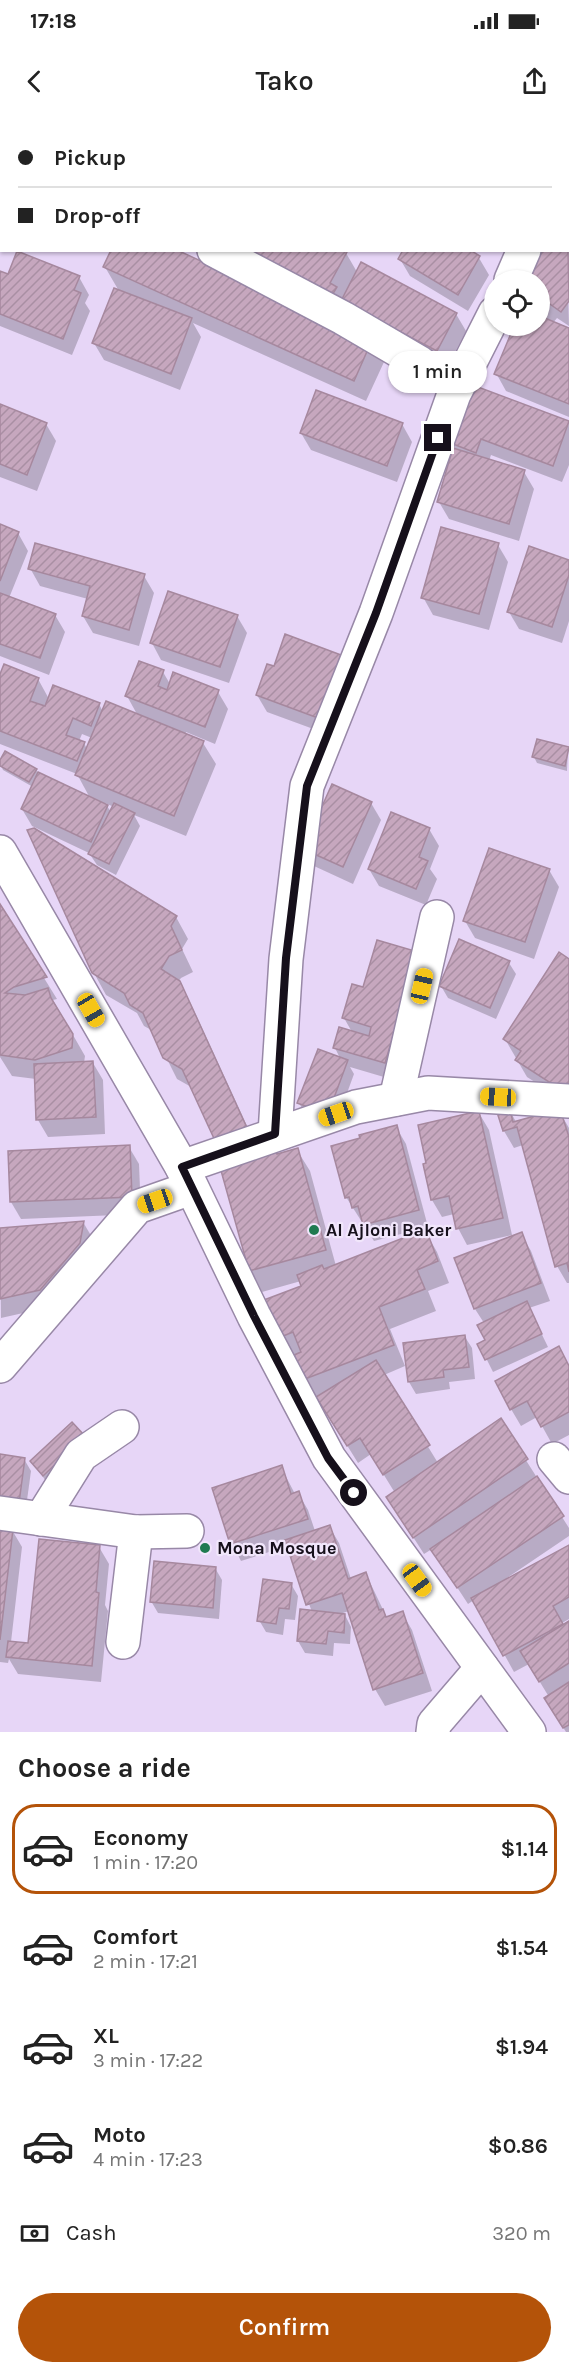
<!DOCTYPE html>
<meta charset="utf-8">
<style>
body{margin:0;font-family:Karla,sans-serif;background:#f2f2f2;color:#222;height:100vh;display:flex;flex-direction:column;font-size:22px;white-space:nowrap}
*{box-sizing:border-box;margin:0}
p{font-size:20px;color:#767676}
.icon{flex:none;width:33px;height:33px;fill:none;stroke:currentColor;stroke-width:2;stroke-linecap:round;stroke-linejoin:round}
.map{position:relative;height:1612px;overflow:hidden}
.side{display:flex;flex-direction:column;background:#fff;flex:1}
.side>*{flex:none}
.hud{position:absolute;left:0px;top:0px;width:570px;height:132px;box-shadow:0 2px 4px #0004;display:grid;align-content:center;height:132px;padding:0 18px;background:#fff}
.buttons{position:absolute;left:484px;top:150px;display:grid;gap:12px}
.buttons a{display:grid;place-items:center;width:66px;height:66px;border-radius:50%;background:#fff;box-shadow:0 2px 4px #0004;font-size:30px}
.end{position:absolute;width:27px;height:27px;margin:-14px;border:8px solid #16101b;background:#fff;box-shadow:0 0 0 3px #fff}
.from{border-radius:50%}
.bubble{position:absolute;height:42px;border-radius:21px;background:#fff;box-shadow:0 2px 4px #0004;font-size:20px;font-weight:600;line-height:42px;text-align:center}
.car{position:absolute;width:18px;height:36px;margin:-18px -9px;border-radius:8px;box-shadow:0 0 4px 2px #0007;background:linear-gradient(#f5c518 24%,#345 0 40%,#f5c518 0 76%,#345 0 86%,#f5c518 0)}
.hud b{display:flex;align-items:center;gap:21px;height:57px;font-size:22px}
.hud b+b{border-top:2px solid #e0e0e0}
.hud i{width:15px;height:15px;background:#222}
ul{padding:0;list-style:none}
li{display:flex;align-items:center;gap:18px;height:90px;margin:0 12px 9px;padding:0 6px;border:3px solid transparent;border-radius:24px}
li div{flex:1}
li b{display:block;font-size:22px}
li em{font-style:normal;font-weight:600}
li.active{border-color:#b45309}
li>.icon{width:54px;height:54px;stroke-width:1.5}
h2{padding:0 18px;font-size:27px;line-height:72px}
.pay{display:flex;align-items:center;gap:15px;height:66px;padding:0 18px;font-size:22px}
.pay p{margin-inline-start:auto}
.button{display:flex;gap:12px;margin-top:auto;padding:12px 18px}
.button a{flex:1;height:69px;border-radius:36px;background:#b45309;color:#fff;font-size:24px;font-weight:600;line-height:69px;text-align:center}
.status{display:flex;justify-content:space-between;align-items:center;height:42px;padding:0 30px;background:#fff;direction:ltr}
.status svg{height:16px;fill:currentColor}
header{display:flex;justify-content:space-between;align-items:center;height:78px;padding:0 18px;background:#fff;font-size:27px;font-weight:600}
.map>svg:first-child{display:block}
.shadow{fill:#0003;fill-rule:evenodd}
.building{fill:url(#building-hatch);stroke:#a6889e;stroke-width:1.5}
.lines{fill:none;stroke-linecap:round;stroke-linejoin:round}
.minor-casing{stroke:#9888a7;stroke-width:36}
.minor{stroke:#fff;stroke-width:33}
.route{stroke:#16101b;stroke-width:8}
.poi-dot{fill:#1f7a50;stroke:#f1e6fb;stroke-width:2}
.labels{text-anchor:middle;stroke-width:4.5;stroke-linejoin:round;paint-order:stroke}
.poi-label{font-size:18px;font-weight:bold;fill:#16101b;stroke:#f1e6fb;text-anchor:start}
</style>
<div class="status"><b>17:18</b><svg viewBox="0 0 49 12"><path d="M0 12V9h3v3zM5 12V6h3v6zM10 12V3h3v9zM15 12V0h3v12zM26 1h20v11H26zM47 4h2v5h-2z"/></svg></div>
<header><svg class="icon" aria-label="back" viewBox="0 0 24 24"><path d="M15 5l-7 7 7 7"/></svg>Tako<svg class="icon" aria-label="share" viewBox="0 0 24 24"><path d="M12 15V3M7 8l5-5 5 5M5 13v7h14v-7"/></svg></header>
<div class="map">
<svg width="569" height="1612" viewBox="0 0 569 1612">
<defs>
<pattern id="building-hatch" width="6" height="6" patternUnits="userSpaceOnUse" patternTransform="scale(1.5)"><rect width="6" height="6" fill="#c6a7be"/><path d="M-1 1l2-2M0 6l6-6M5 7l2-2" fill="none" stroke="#a98fa3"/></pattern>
</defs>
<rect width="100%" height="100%" fill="#e7d6f7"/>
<g class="shadow">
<path d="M0 0 12 2H2V87Z"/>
<path d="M162 0H276L277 2H162Z"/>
<path d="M330 0H472L329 2Z"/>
<path d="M483 0H562L483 2Z"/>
<path d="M569 45V122L568 121Z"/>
<path d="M221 130H342L346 133 357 152 456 194 466 211 447 247Z"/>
<path d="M400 130H467L479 138 489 155 468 191 410 156 400 139 403 135Z"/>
<path d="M567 130 569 206 557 198 553 203 569 210V297L506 271 496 253 515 206H540V160H532L527 152Z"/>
<path d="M105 147 371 221 384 242 366 281 193 203 201 217 180 270 104 240 94 223 119 171Z"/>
<path d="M0 153 9 156 79 157 89 175 85 183 90 191 72 235 0 206Z"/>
<path d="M471 265 569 303V345L562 362 491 335 489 341 524 352 534 369 519 421 449 399 439 382 454 330 450 322Z"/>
<path d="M0 286 46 304 56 321 37 371 0 357Z"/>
<path d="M402 304 412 322 397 362 311 330 301 313Z"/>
<path d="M0 406 18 413 28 431 9 478 55 495 65 512 49 555 0 536Z"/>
<path d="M498 425 508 442 489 510 433 495 423 477Z"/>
<path d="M569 441V501L562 523 519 509 509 492Z"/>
<path d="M30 448 144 456 154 473 139 526 93 513 83 496 88 479 40 466Z"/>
<path d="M237 496 247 513 229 563 161 540 152 523Z"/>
<path d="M340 536 350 554 327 614 267 592 257 575 274 548Z"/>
<path d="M163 552 170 564 218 572 228 589 215 624 186 612 185 615 203 623 216 644 186 716 134 695 140 706 116 755 97 745 89 733 32 706 22 689 33 667 3 650 0 643 36 650 38 654 90 678 77 654 0 624V558L38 559 49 579 99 584 103 592 138 596 127 576ZM82 614 92 618 87 629 84 623 79 621ZM105 683 114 687 111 692Z"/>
<path d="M568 628 567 651 537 643 534 637Z"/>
<path d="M371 683 381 700 353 764 314 746 304 729Z"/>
<path d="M429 709 439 726 430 749 437 759 426 785 379 766 369 749Z"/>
<path d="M549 750 559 767 534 839 475 818 465 801Z"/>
<path d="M0 787 57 879 53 880 85 936 84 943H93L103 960 105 1014 48 1017 38 1000 36 959 12 956 0 937Z"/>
<path d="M176 797 188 819 182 829 193 852 181 858 178 862 191 884 259 1032 277 1035 297 1030 310 1051 336 1146 425 1111 437 1132 449 1163 428 1171 436 1191 390 1209 405 1246 384 1255 438 1343 501 1301 569 1408V1416L507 1458 508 1460 569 1426V1499L562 1503 563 1506 569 1503V1612H566L556 1596 549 1577 529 1544 514 1552 474 1480 468 1484 432 1429 424 1434 388 1378 395 1373 371 1334 358 1343 319 1280 311 1283 272 1220 303 1166 301 1161 262 1172 250 1151 230 1046 193 968 177 959 153 911 144 906 137 893 106 875 94 853Z"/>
<path d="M417 834 394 960 350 947 354 954 335 1006 306 995 299 983 341 940 335 928 352 912 344 898 364 869Z"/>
<path d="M569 841V984L527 957 505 919Z"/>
<path d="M509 843 516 854 496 899 448 878 441 866Z"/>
<path d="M508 987 516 1002 559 991 569 1008V1163H567L557 1146 523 1025 514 1028 504 1011 498 990Z"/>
<path d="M479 993 489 1010 512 1115 467 1125 458 1108 454 1094 442 1097 432 1080Z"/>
<path d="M396 1007 406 1024 428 1107 374 1121 346 1077Z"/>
<path d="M129 1027 139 1044 141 1094 21 1099 11 1082 9 1032Z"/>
<path d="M83 1102 93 1119 50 1187 1 1198 0 1109Z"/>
<path d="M521 1114 531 1131 550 1181 529 1188 548 1227 493 1252 479 1224 487 1221 484 1203 475 1189Z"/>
<path d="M465 1217 472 1228 475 1259 449 1262 450 1269 416 1274 409 1262Z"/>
<path d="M569 1248V1315L552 1324 537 1297 521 1306 511 1289Z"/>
<path d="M72 1304 50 1367 32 1341Z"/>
<path d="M0 1336 24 1339 31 1351 25 1395Z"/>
<path d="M281 1347 295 1374 298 1373 308 1390 315 1411 329 1406 339 1423 351 1459 366 1454 387 1498 402 1493 412 1510 432 1571 385 1586 375 1569 349 1491 337 1495H345L351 1507 350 1524 334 1523 333 1536 305 1533 298 1521 312 1492 288 1426 241 1441 232 1424 214 1368Z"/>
<path d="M0 1409 12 1410 22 1427 11 1522 29 1524 99 1427 109 1444 105 1485 108 1491 101 1562 18 1554 9 1539 8 1543 0 1542Z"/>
<path d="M215 1448 222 1460 219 1499 158 1493 151 1481Z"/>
<path d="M291 1464 298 1476 295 1500 285 1499 283 1515 266 1512 259 1500Z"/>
</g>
<g class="building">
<path d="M0 0 10 2H2L0 83Z"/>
<path d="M61 0H124V2H62Z"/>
<path d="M160 0H263L260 2Z"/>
<path d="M383 0H455V2Z"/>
<path d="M482 0H543L481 2Z"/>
<path d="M568 129 569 181 561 192 547 182 540 192 541 163 540 160 526 152 541 130Z"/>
<path d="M111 130H177L372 220 354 261 103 147Z"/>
<path d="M239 130H345L347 132 330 163 337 167 328 182Z"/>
<path d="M403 130H470L480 136 458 175 398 139Z"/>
<path d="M17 131 80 156 74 170 81 173 63 219 0 194V151L8 154Z"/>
<path d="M361 142 457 193 437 231 341 181Z"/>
<path d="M114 168 192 198 171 254 92 223Z"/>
<path d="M540 196 569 208V284L494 254 514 206H540Z"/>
<path d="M470 264 569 301 553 346 481 319 476 333 448 322Z"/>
<path d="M316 270 403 303 387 346 300 313Z"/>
<path d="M0 284 47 303 27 355 0 344Z"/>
<path d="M453 328 525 350 509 404 437 382Z"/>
<path d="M0 404 19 412 0 461Z"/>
<path d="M441 407 499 423 479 494 421 478Z"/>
<path d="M35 423 145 454 129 510 82 496 90 466 28 449Z"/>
<path d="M529 426 569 440V455L552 507 507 492Z"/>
<path d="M168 471 238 495 220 547 150 523Z"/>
<path d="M0 473 56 494 40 538 0 524Z"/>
<path d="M285 514 341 535 318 598 256 575 267 544 274 546Z"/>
<path d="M139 541 164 550 158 566 167 570 173 552 219 570 205 607 125 576Z"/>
<path d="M4 544 39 558 30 581 45 586 53 565 100 583 91 606 73 598 66 615 85 622 77 641 0 611V554Z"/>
<path d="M106 581 204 621 174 696 75 655Z"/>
<path d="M537 619 569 627 565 646 532 637Z"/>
<path d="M5 631 37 649 29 662 0 646V640Z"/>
<path d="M38 652 108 685 91 722 21 689Z"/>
<path d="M332 664 372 682 343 747 303 729Z"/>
<path d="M114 683 135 693 109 744 88 734Z"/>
<path d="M391 692 430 708 419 737 428 741 416 769 368 749Z"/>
<path d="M34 708 177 796 171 806 182 830 169 836 161 849 180 861 248 1010 217 1025 182 949 163 938 143 893 130 885 124 873 92 853 27 710Z"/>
<path d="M489 728 550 749 525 822 463 801Z"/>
<path d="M0 784 47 857 14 867 5 873 25 875 48 868 51 878 73 914 72 928 35 940 0 935Z"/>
<path d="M459 819 510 841 490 888 439 866Z"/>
<path d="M377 820 418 832 385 943 333 928 339 907 369 916 371 907 342 898 352 864 363 867Z"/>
<path d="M559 832 569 839V968L566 973 515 940 521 931 503 919Z"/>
<path d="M318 929 348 940 328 994 297 983Z"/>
<path d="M93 941 96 997 36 1000 34 944Z"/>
<path d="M509 986 513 1002 560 989 569 1017V1152L567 1143 555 1147 517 1007 503 1011 496 989Z"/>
<path d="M479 991 503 1098 456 1109 449 1076 431 1080 423 1044 426 1043 418 1005Z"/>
<path d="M397 1005 419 1090 363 1105 358 1086 352 1088 349 1077 345 1078 331 1026 360 1018 359 1015Z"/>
<path d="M130 1025 132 1077 10 1082 8 1031Z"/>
<path d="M298 1028 326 1130 249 1151 220 1047 276 1032 277 1034Z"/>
<path d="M84 1101 80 1123 40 1170 0 1179V1108Z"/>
<path d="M426 1109 438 1141 417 1150 425 1169 379 1187 394 1225 297 1262 287 1238 301 1232 293 1212 271 1221 256 1183 301 1166 297 1155 322 1145 324 1149Z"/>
<path d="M522 1112 541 1163 474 1189 454 1138Z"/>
<path d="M527 1181 542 1214 485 1240 477 1224 485 1220 477 1205Z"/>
<path d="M465 1215 469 1247 443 1250 444 1257 408 1262 403 1223Z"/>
<path d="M559 1226 569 1246V1292L541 1307 527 1281 510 1290 495 1261Z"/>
<path d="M376 1240 430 1325 383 1355 360 1318 347 1326 316 1277Z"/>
<path d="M501 1298 528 1339 413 1418 386 1377Z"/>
<path d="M72 1302 85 1316 43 1356 30 1341Z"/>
<path d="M0 1334 25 1338 19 1383 0 1381Z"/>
<path d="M282 1345 291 1374 299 1371 308 1399 230 1424 212 1368Z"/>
<path d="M537 1356 564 1396 457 1468 430 1429Z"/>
<path d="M330 1405 348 1459 366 1452 379 1490 383 1489 386 1497 403 1491 423 1553 373 1570 342 1473 306 1485 285 1420Z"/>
<path d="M0 1407 13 1409 0 1520Z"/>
<path d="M39 1419 100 1425 96 1472 99 1473 92 1546 6 1537 8 1521 28 1523Z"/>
<path d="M569 1425V1477L553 1486 563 1504 503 1536 471 1478Z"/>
<path d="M154 1441 216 1447 213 1488 150 1482Z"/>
<path d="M263 1459 292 1463 289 1489 279 1488 276 1504 257 1501Z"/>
<path d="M300 1489 345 1494 344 1513 328 1511 326 1524 297 1521Z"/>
<path d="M569 1501V1543L539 1562 520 1531Z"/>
<path d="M569 1562V1605L563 1608 544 1578Z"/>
</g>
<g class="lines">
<g class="minor-casing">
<g id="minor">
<path d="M37 0 38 2"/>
<path d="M294 2 296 0"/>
<path d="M568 24 569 22"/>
<path d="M0 113 2 112"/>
<path d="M214 130 343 198 420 243"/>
<path d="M511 160 524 130"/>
<path d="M0 732 182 1047 254 1196 329 1338 529 1612"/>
<path d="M396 979 437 797"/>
<path d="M275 1014 286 839 307 666 376 493 454 274 495 193"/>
<path d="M182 1047 356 987 428 973 569 981"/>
<path d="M0 1246 137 1087 191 1068"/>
<path d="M554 1339 569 1357"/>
<path d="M0 1393 136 1412 187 1411"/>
<path d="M41 1399 81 1335 122 1307"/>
<path d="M123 1522 136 1412"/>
<path d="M433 1612 434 1604 482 1548"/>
</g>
</g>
<use href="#minor" class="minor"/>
</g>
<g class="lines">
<path class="route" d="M354 1373 328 1338 254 1196 182 1047 275 1014 286 838 307 666 376 493 438 318"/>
</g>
<g class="poi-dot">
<circle cx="314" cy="1110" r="6"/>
<circle cx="205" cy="1428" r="6"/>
</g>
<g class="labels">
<g class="poi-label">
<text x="326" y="1116">Al Ajloni Baker</text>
<text x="217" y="1434">Mona Mosque</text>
</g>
</g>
</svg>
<div class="buttons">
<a><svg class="icon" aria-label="locate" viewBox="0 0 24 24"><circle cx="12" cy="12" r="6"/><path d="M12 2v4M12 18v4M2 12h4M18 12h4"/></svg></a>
</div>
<i class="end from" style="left:354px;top:1373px"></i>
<i class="end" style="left:438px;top:318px"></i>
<div class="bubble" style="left:388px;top:231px;width:99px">1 min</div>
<i class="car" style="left:422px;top:866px;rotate:13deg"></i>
<i class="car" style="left:91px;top:890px;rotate:150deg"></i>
<i class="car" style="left:498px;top:977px;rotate:273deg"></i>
<i class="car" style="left:336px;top:994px;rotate:251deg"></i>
<i class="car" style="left:155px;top:1081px;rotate:251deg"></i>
<i class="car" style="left:417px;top:1460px;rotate:144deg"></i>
<div class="hud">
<b><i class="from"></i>Pickup</b>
<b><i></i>Drop-off</b>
</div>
</div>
<section class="side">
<h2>Choose a ride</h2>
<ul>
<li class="active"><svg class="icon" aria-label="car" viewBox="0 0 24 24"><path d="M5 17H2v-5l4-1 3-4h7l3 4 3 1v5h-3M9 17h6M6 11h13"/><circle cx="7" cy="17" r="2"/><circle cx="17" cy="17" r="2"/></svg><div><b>Economy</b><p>1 min · 17:20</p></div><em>$1.14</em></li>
<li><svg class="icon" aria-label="car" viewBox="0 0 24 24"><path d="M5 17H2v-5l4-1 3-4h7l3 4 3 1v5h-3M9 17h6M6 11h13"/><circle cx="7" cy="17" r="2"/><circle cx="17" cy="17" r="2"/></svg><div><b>Comfort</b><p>2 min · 17:21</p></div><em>$1.54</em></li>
<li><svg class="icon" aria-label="car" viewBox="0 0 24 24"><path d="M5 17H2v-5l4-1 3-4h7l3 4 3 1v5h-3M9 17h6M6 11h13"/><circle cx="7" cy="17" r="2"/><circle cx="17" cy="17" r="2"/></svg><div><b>XL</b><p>3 min · 17:22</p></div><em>$1.94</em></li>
<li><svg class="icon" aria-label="car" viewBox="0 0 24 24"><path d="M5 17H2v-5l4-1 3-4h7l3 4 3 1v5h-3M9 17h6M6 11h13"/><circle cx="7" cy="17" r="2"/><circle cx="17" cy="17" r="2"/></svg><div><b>Moto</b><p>4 min · 17:23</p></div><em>$0.86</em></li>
</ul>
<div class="pay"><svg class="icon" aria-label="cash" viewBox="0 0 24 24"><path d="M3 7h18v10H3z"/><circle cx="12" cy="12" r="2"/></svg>Cash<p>320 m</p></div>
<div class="button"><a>Confirm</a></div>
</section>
